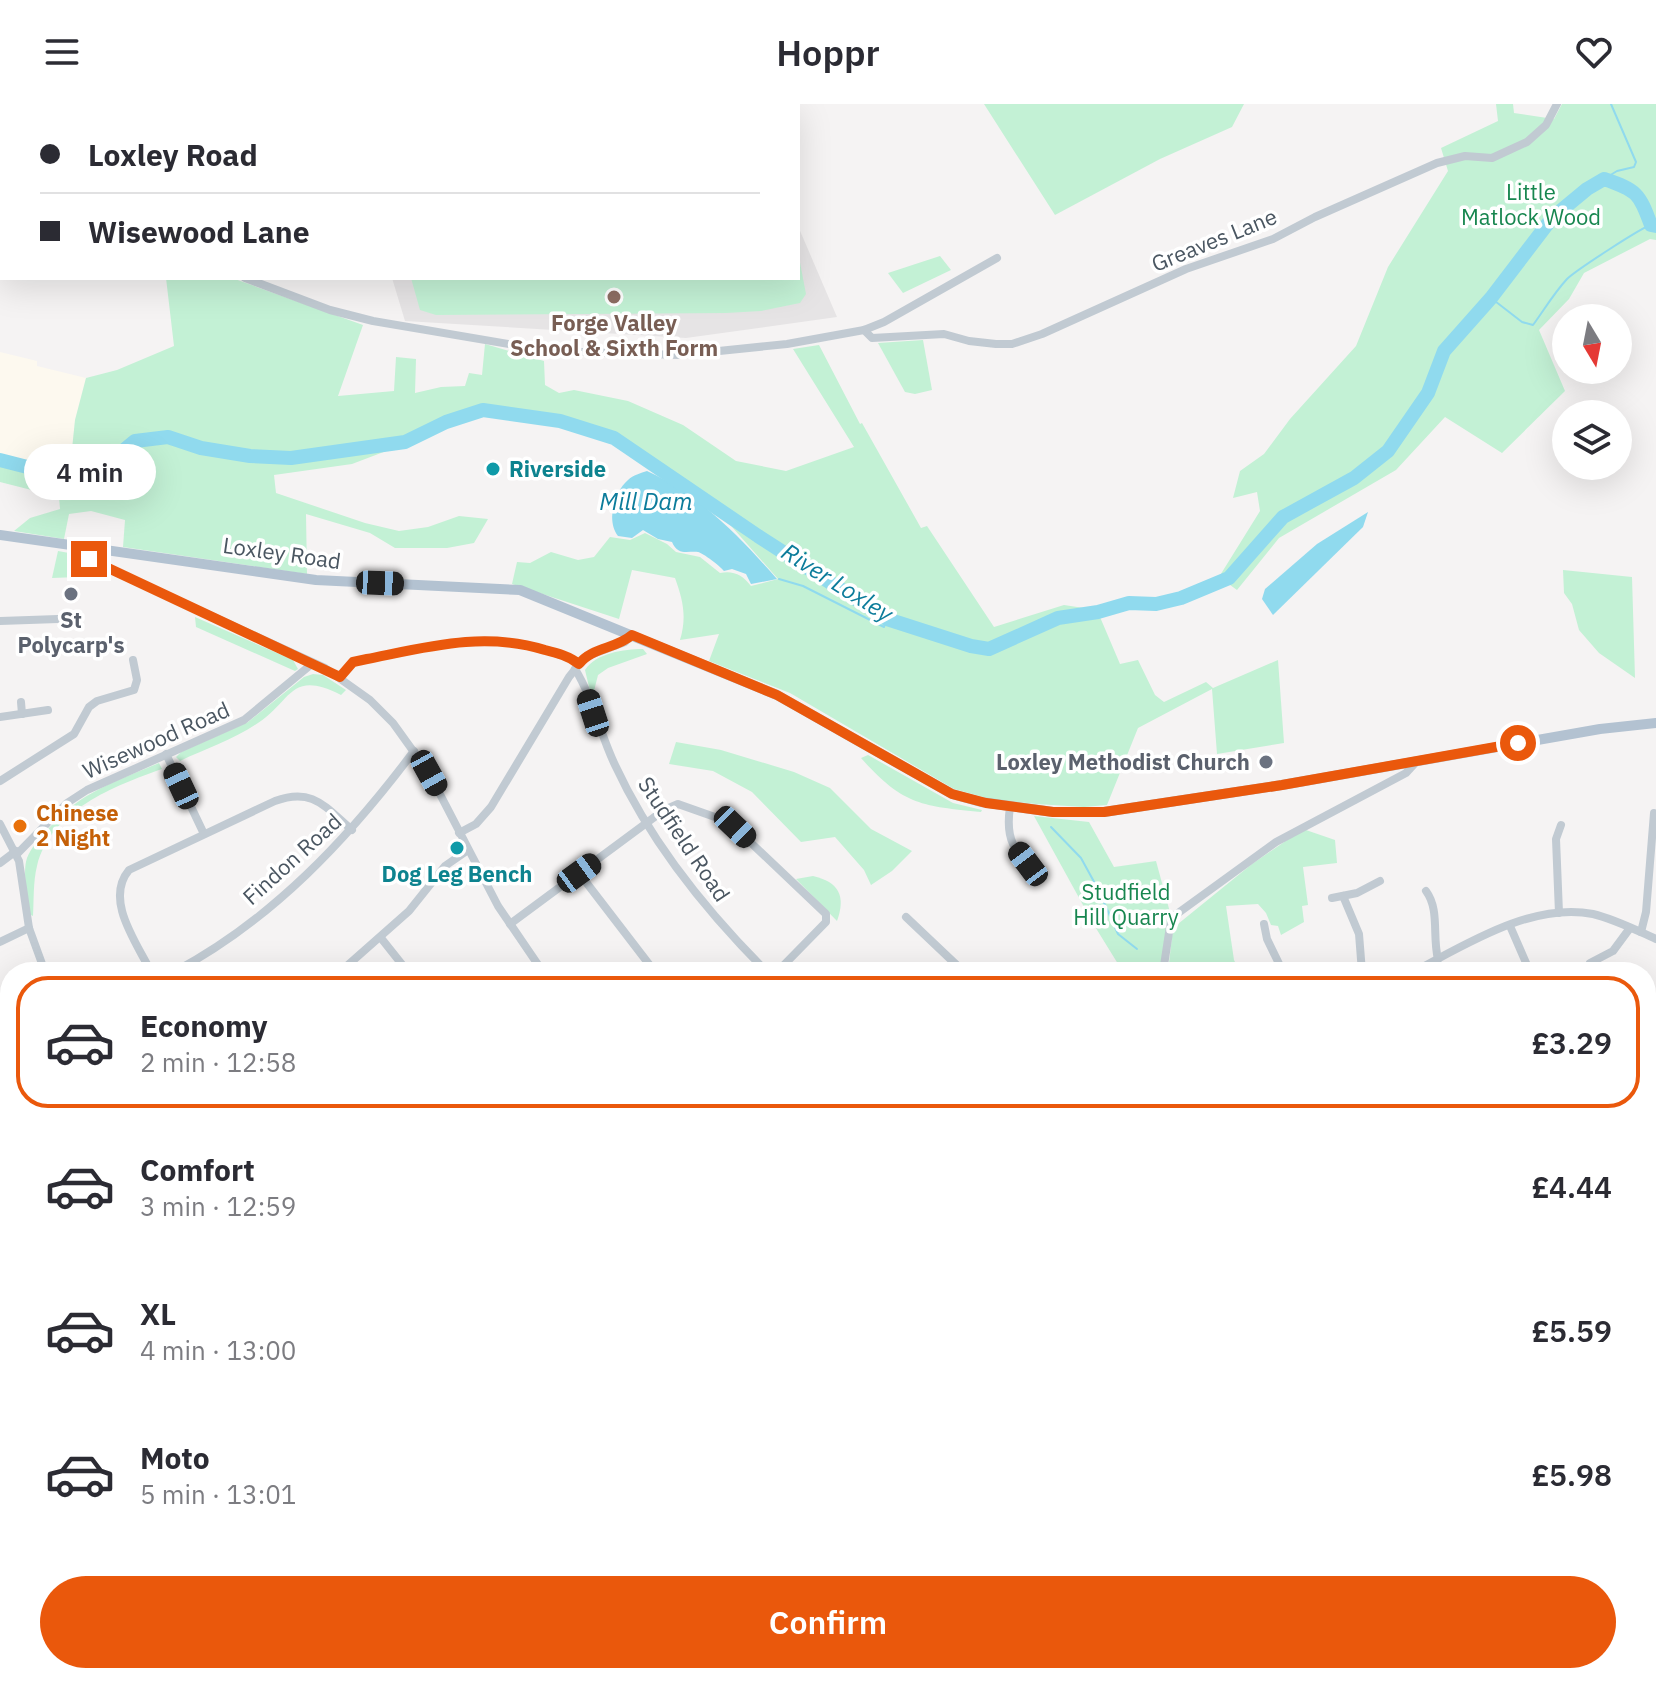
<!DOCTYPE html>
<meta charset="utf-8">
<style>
body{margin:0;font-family:"IBM Plex Sans",sans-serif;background:#f7f7f7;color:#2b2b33;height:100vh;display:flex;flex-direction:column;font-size:30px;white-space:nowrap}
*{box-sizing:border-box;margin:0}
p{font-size:26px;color:#7c7c81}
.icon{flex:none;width:44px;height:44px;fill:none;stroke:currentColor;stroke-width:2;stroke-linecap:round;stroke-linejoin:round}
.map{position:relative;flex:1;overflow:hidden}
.drawer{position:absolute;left:0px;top:858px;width:1656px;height:722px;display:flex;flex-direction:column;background:#fff;border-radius:32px 32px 0 0;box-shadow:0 8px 32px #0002}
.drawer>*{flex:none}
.top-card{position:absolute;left:0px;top:0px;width:800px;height:176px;box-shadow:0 8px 32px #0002;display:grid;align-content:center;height:176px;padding:0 40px;background:#fff}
.needle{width:52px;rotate:170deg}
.buttons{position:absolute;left:1552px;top:200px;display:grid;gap:16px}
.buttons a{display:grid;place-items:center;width:80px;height:80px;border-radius:50%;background:#fff;box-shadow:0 8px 32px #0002;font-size:40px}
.end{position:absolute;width:36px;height:36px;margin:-18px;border:10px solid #ea580c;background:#fff;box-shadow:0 0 0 4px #fff}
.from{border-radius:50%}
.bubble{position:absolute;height:56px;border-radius:28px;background:#fff;box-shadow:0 8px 32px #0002;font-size:26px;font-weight:600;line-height:56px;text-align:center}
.car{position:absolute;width:24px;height:48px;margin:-24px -12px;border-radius:10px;box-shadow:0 0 6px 2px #0007;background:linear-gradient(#222 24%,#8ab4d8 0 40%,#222 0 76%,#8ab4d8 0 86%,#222 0)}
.top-card b{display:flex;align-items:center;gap:28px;height:76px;font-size:30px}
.top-card b+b{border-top:2px solid #e1e1e2}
.top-card i{width:20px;height:20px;background:#2b2b33}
ul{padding:14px 0 0;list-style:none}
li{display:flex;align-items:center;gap:24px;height:132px;margin:0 16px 12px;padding:0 24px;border:4px solid transparent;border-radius:32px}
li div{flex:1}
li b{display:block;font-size:30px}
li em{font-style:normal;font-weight:600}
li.selected{border-color:#ea580c}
li>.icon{width:72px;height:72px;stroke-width:1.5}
.action{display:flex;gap:16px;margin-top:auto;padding:16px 40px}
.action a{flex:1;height:92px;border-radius:48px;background:#ea580c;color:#fff;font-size:32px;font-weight:600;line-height:92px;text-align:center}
header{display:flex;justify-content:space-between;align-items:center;height:104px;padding:0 40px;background:#fff;font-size:36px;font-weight:600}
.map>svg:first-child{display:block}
.commercial{fill:#fdf9ef}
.education{fill:#e6e4e5}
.green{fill:#c3f1d5}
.water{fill:#90daee}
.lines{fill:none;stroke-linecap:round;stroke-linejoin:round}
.stream{stroke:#90daee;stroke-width:2}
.river{stroke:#90daee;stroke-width:14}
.minor{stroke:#c1cad2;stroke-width:8}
.major{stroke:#b3c2d1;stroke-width:10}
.route{stroke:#ea580c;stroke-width:10}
.education-dot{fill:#8d6e63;stroke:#fff;stroke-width:3}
.culture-dot{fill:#0f9aa8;stroke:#fff;stroke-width:3}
.worship-dot{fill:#6b7280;stroke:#fff;stroke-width:3}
.food-dot{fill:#e8710a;stroke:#fff;stroke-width:3}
.labels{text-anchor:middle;stroke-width:7;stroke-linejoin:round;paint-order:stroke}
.park-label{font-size:22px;fill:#17864f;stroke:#fff}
.street-label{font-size:22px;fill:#4a5661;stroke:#fff}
.education-label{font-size:22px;font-weight:bold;fill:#785e54;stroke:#fff}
.culture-label{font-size:22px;font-weight:bold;fill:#0d838f;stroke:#fff;text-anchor:start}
.worship-label{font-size:22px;font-weight:bold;fill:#5b616d;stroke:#fff}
.food-label{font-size:22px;font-weight:bold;fill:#c56008;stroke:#fff;text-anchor:start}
.water-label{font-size:24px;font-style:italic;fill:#0c7c9b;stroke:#fff}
</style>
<header><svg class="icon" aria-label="menu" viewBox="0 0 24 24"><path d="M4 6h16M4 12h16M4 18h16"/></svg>Hoppr<svg class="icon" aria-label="heart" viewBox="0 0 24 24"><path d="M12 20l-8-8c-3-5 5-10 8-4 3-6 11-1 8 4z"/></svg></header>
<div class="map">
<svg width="1656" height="1579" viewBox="0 0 1656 1579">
<rect width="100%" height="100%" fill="#f5f3f3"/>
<path class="commercial" d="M0 248 37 257V262L86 274 75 316 70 365 0 352Z"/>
<g class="education">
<path d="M335 0H740L741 2H333Z"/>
<path d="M798 122 837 213 686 234 405 217 392 174H798Z"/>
</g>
<g class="green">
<path d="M984 0H1244L1232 23 1160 55 1055 111Z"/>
<path d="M1496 0H1513L1514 9 1554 15 1562 0H1656V136L1650 135 1584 169 1569 195 1539 226 1565 287 1502 349 1445 313 1396 366 1279 434 1237 486 1219 473 1260 407 1257 388 1233 394 1240 367 1264 350 1290 315 1356 242 1388 163 1448 67 1441 44 1498 17Z"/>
<path d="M798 148 806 190 800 199 761 207 726 209 436 211 420 206 411 174H798Z"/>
<path d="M940 152 951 166 903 189 888 169Z"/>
<path d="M166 174H232L363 221 338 292 394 287 396 253 416 255 415 289 441 283 465 282 469 269 482 271 485 240 544 257 545 281 559 289 574 286 628 297 683 321 736 357 786 367 854 343 793 245 819 241 860 320 862 319 921 424 927 422 994 523 1064 501 1097 506 1120 560 1138 556 1155 591 1164 598 1206 578 1213 584 1278 556 1284 639 1217 650 1212 585 1138 624 1107 701 1084 703 1036 700 990 695 954 685 790 589 709 557 719 530 680 536C687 513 683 496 675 474L632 466 619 515 512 480 517 458 530 459 551 448 578 456 594 453 610 433 630 436 645 429 667 440 676 448 700 453 720 469C733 466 743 471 751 482L778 475 718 407 659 367 632 354 616 337 555 316 525 310 450 315 424 327 402 341 352 360 274 371 276 389 365 419 399 427 428 423 459 412 488 415 474 439 447 444H395L370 429 306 410 307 470 123 443 125 416 91 407 69 410 64 435 14 427 30 414 60 405 59 393 0 378V352L70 365 75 316 86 274 117 266 174 242Z"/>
<path d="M923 236 932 286 915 290 905 288 878 239Z"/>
<path d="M58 447 80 451 104 472 52 474Z"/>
<path d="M1563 466 1632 473 1635 574 1599 549 1579 526 1572 500 1564 489Z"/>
<path d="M195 513 293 556 298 565 295 567 196 523Z"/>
<path d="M643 545 647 550 608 564 598 571 594 587H590L585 566C596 549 624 545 643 545Z"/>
<path d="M313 570 323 571 346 586 341 591C290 565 292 597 258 619 235 635 205 645 180 657L176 653 181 648 248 618 304 573Z"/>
<path d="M676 638 721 646 794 668 830 684 871 725 912 747 892 767 871 781 864 766 835 733 801 738 752 688 713 667 669 660Z"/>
<path d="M868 651 953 699 982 706 981 708C921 702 903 701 861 654Z"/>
<path d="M159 659 162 665C114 682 51 706 37 762 33 778 34 796 33 812L29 810C28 794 22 769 27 754 31 743 41 733 49 724 80 688 117 677 159 659Z"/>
<path d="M1034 712 1089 718 1114 763 1156 757 1171 812 1161 861C1152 872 1136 868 1123 868L1094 821Z"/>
<path d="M1303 725 1335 736 1337 759 1303 763 1308 801 1302 802 1304 818 1281 831 1278 822 1271 821 1266 809 1258 800 1226 802 1234 856 1240 868H1168L1173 824 1252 760Z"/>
<path d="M813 772C839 778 846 792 837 817L796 775Z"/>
<path d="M1656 1275V1438L1646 1433V1276Z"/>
<path d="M1222 1570H1289L1301 1579H1215Z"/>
</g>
<g class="water">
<path d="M647 367C700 391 740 433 777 475L751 480 746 470 732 465 724 467C720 462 703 449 698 448 687 447 678 452 672 438L658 435 643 426 632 434 618 432C606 417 614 388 628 376 633 371 641 369 647 367Z"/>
<path d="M1368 408 1363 423 1273 511 1262 495 1265 485 1317 440Z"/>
</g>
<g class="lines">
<g class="stream">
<path d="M1604 75 1617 67 1634 63 1636 58 1611 0"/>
<path d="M1491 194 1522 218 1533 221C1544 206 1554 189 1567 175 1575 167 1642 123 1651 121"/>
<path d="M649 364 652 358"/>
<path d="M779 475 803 482 884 523 887 515"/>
<path d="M1051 723 1081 754 1098 785 1118 830 1137 845"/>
</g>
<path class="river" d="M0 356 43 367 83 371 96 369 135 337 168 333 201 344 250 352 291 354 405 338 446 318 483 306 560 317 614 334 758 432 887 515 971 542 989 545 1058 514 1098 508 1129 499 1156 500 1181 494 1229 474 1283 413 1354 374 1388 347 1428 289 1444 247 1491 194 1552 114 1587 85 1604 75C1637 86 1639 89 1651 121L1656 122"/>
<g class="minor">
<path d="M196 0 198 2"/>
<path d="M310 0 312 2"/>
<path d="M114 2 115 0"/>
<path d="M320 2 323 0"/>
<path d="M0 113 2 114"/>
<path d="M245 174 330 206 373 217 550 247 680 251 787 240 864 226 884 218 997 154"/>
<path d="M864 226 872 234 944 230 969 237 996 240H1012L1042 230 1186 165 1273 135 1315 113 1437 59 1465 52 1492 54 1527 38 1546 21 1557 0"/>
<path d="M84 443 85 451 94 458 325 564 370 596 393 619 429 669 498 802 543 868"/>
<path d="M0 517 58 515"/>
<path d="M575 565C593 594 600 630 615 661 651 739 707 808 767 868"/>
<path d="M340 573 353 558 367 555C427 543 484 526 545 546 557 550 569 552 579 560"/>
<path d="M21 598 22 610"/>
<path d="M0 613 48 606"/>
<path d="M166 650 204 730"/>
<path d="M0 677 74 630 89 603 97 597 134 586 137 576 133 556"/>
<path d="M1010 703C1005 736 1014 748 1039 769"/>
<path d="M0 720 19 757 29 824 45 868"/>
<path d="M459 729 476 720 491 703 569 573 585 553 625 538 632 531"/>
<path d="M17 750 67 699 87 686 244 616 313 559"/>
<path d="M0 759 16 747"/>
<path d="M579 769 655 868"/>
<path d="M1426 787C1440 806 1432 832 1438 855"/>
<path d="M1343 792 1359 830 1362 868"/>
<path d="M1332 794 1357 789 1380 777"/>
<path d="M1559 809 1556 735 1561 721"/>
<path d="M906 813 964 868"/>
<path d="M510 820 664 706 678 700 729 718 826 810V818L777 868"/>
<path d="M1264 820 1267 835 1283 868"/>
<path d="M1510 822 1530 868"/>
<path d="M1641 828 1646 808 1654 709"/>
<path d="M381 834 408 868"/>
<path d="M0 838 29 824"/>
<path d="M1590 859 1613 847 1630 824"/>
<path d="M151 868C137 839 104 796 129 766L275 697C313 683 325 703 352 726"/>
<path d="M174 868C272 816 348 735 414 647"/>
<path d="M340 868 409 807 445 762 468 746"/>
<path d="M1163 868 1170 822 1174 812 1276 738 1406 669 1417 657"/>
<path d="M1413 868C1465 841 1531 798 1593 810 1614 815 1636 826 1656 835"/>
<path d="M1646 913 1656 908"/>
<path d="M0 957 10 952"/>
<path d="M0 1043 10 1038"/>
<path d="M0 1225 10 1244"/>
<path d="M0 1253 10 1250"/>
<path d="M0 1350 10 1349"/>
<path d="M0 1490 10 1482"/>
<path d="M0 1497 10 1505"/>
<path d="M104 1570 120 1579"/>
<path d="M393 1570 400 1579"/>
<path d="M481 1570 486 1579"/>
<path d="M630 1570 636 1579"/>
<path d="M824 1570 827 1579"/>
<path d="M1018 1570 1069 1579"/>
<path d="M26 1579 34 1570"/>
<path d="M294 1579 303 1570"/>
<path d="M694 1579 709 1570"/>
<path d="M924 1579 926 1570"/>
<path d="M1155 1579 1161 1570"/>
</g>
<g class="major">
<path d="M33 2 34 0"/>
<path d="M0 76 2 71"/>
<path d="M0 431 316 476 520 486 777 591 952 690 981 698 1053 708H1104L1282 681 1600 625 1656 619"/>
</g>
</g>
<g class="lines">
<path class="route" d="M89 455 340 573 353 558 367 555C427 543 484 527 545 546 557 549 569 552 579 560 592 543 616 545 632 531L777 591 952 690 986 699 1053 708H1104L1282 681 1518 639"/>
</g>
<circle class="education-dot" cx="614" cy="193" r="8"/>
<g class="culture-dot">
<circle cx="493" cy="365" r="8"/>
<circle cx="457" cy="744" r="8"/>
</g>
<g class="worship-dot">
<circle cx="71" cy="490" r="8"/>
<circle cx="1266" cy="658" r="8"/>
</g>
<circle class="food-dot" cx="20" cy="722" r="8"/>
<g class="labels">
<g class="park-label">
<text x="1531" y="96">Little<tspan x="1531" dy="25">Matlock Wood</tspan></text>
<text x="1126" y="796">Studfield<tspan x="1126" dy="25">Hill Quarry</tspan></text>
</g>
<g class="street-label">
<text transform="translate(1214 136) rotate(-22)" y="8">Greaves Lane</text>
<text transform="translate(282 449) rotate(8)" y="8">Loxley Road</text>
<text transform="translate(156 636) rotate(-24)" y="8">Wisewood Road</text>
<text transform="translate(684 735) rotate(56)" y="8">Studfield Road</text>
<text transform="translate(292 755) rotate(-42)" y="8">Findon Road</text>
</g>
<g class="education-label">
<text x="614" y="227">Forge Valley<tspan x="614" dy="25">School &amp; Sixth Form</tspan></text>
</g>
<g class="culture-label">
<text x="509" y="373">Riverside</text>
<text x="457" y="778" text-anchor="middle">Dog Leg Bench</text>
</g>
<g class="worship-label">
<text x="71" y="524">St<tspan x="71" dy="25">Polycarp's</tspan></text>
<text x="1250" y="666" text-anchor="end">Loxley Methodist Church</text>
</g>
<g class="food-label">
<text x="36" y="717">Chinese<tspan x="36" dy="25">2 Night</tspan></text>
</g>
<g class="water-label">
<text x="646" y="406">Mill Dam</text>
<text transform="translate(837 479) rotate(32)" y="8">River Loxley</text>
</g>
</g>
</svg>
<div class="buttons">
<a><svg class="needle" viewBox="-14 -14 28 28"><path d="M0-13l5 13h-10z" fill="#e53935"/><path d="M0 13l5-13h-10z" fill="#7c7c81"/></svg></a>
<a><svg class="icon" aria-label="layers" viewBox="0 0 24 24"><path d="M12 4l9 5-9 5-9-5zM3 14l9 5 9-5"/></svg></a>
</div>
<i class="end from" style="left:1518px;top:639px"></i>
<i class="end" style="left:89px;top:455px"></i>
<div class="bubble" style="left:24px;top:340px;width:132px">4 min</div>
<i class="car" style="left:380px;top:479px;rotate:92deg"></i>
<i class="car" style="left:593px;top:609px;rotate:342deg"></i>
<i class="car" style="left:429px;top:669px;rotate:151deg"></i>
<i class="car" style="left:181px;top:682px;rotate:335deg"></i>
<i class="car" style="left:735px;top:723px;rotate:134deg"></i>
<i class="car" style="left:1028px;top:760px;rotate:323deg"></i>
<i class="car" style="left:579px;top:769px;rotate:54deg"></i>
<div class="top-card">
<b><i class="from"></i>Loxley Road</b>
<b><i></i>Wisewood Lane</b>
</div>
<section class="drawer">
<ul>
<li class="selected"><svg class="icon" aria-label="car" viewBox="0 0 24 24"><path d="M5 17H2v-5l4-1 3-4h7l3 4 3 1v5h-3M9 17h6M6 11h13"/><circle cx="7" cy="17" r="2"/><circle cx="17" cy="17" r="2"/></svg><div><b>Economy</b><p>2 min · 12:58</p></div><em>£3.29</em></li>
<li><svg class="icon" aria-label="car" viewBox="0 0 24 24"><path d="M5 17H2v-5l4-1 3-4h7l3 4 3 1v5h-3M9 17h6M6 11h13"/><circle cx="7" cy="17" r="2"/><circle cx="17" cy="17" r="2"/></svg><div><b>Comfort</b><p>3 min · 12:59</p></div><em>£4.44</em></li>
<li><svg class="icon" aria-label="car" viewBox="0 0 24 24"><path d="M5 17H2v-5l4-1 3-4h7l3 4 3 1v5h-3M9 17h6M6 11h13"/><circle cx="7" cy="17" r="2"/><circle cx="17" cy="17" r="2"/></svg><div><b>XL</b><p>4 min · 13:00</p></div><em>£5.59</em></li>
<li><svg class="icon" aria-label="car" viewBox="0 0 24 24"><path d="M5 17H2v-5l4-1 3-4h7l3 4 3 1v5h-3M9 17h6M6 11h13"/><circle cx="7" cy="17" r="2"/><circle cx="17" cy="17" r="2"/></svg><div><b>Moto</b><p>5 min · 13:01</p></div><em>£5.98</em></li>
</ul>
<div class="action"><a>Confirm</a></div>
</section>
</div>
